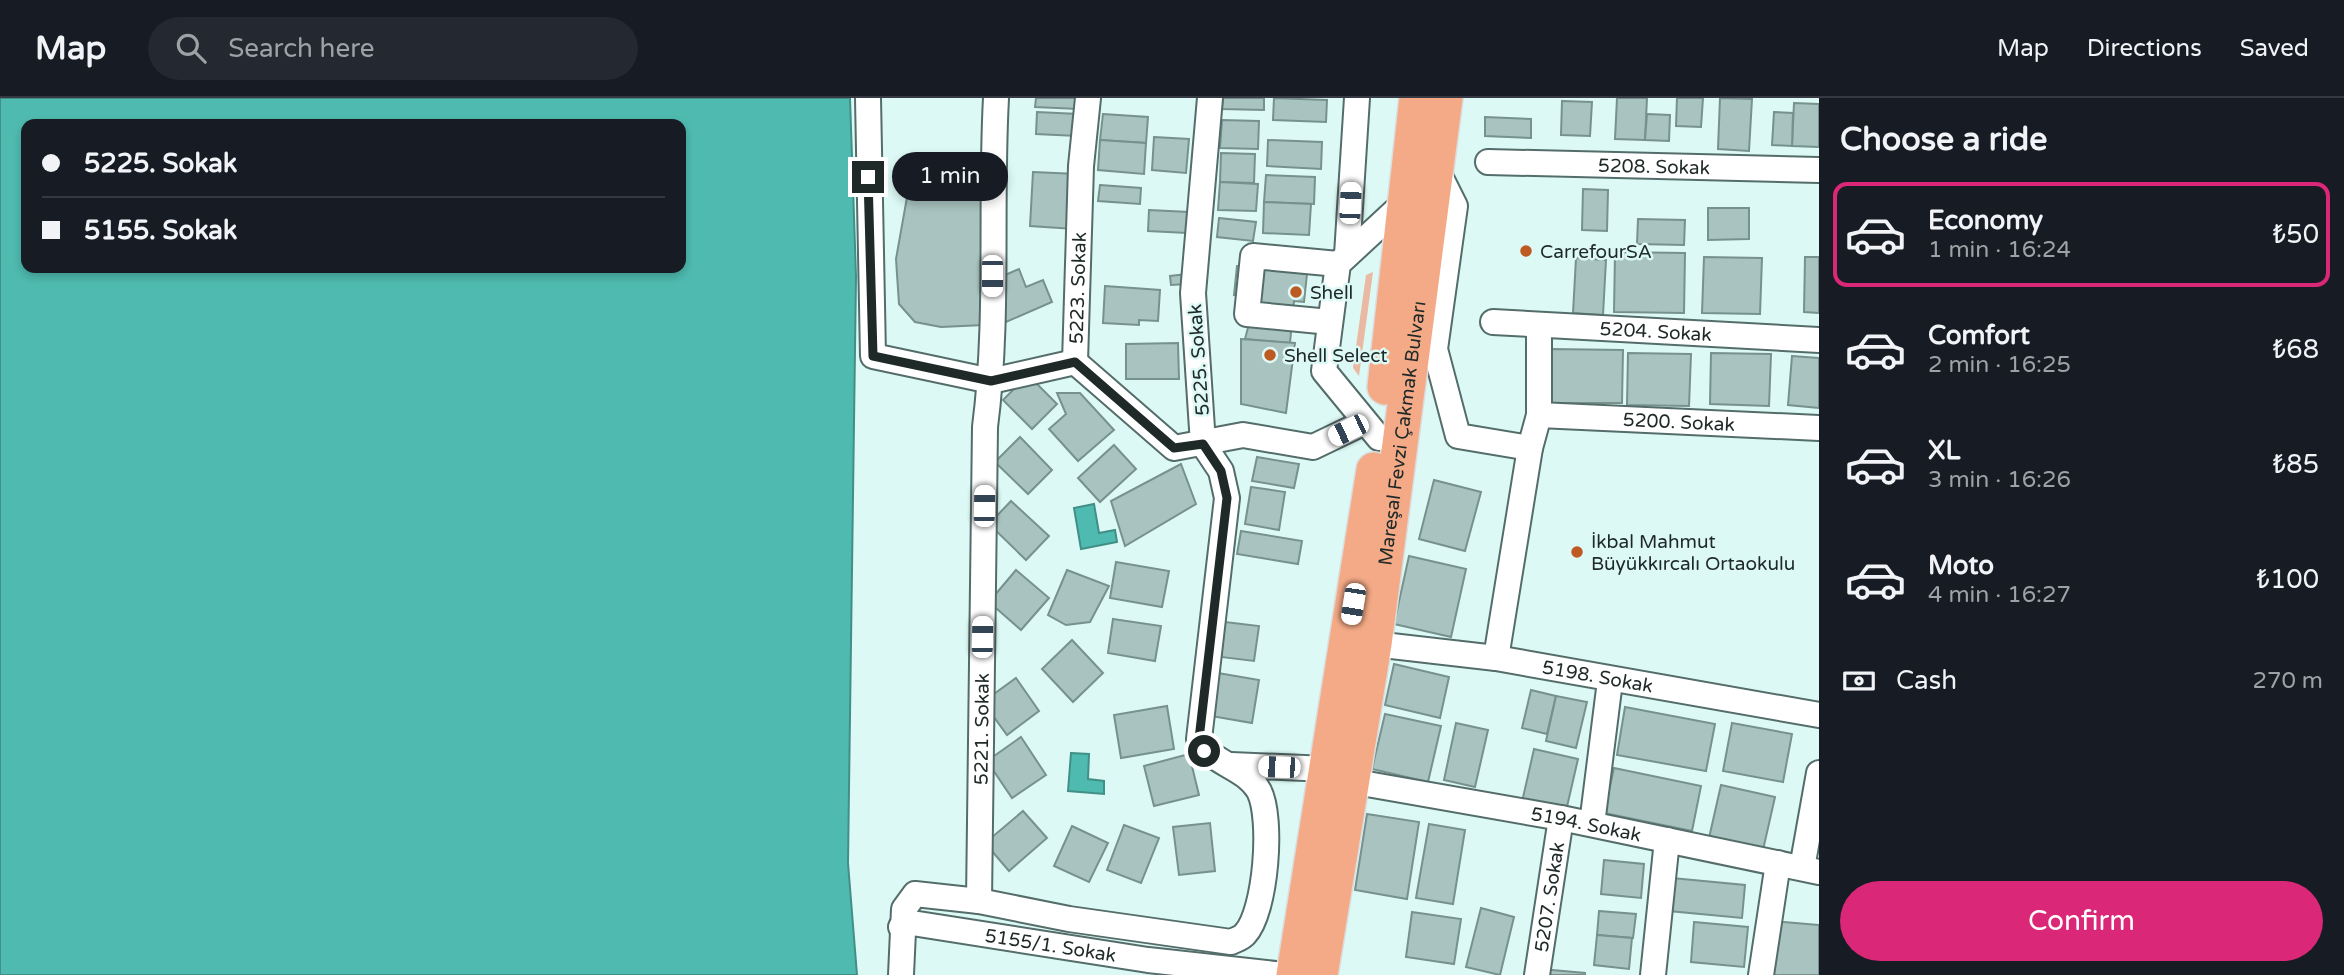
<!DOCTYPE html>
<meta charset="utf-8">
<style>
body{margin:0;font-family:"Varela Round",sans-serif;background:#242831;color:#f1f3f6;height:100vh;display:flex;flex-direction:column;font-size:26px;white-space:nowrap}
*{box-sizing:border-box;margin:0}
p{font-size:23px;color:#9ea1a6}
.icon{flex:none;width:38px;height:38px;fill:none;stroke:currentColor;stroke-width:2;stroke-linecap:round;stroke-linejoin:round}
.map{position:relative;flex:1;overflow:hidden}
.drawer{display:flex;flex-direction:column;background:#171b24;width:525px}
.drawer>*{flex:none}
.hud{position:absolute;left:21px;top:21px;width:665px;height:154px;border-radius:14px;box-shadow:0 4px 10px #0003;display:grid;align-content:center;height:154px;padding:0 21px;background:#171b24}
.end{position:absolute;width:32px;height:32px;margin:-16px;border:9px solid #1f2928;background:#fff;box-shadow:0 0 0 4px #fff}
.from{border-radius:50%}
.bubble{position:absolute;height:49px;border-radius:24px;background:#171b24;box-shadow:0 4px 10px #0003;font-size:23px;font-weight:600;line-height:49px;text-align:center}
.car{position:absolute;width:21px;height:42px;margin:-21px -10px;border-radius:9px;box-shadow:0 0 5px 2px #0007;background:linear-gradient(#fff 24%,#345 0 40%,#fff 0 76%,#345 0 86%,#fff 0)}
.hud b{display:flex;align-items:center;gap:24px;height:66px;font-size:26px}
.hud b+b{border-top:2px solid #363941}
.hud i{width:18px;height:18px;background:#f1f3f6}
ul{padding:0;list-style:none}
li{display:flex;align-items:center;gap:21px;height:105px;margin:0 14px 10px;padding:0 7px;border:4px solid transparent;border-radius:14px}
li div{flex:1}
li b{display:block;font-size:26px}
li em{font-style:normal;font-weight:600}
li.selected{border-color:#db2777}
li>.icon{width:63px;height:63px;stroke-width:1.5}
h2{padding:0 21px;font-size:32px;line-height:84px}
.pay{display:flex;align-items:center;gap:18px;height:77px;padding:0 21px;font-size:26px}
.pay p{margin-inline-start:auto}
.cta{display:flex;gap:14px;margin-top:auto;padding:14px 21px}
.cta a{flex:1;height:80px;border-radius:42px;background:#db2777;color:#fff;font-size:28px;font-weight:600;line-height:80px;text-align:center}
header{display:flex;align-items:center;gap:42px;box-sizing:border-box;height:98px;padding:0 35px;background:#171b24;border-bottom:2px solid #363941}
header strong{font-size:33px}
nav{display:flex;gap:38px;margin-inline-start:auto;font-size:24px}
.search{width:490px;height:63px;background:#242831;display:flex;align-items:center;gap:18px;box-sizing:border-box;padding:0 24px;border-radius:38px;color:#9ea1a6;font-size:26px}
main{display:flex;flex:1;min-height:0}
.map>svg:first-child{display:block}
.green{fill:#e9b9a3}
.water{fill:#4fbbb0;stroke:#418f87;stroke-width:2;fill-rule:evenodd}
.building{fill:#a9c4c0;stroke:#77918d;stroke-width:2}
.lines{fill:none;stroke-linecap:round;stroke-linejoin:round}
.minor-casing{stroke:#546d6a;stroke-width:28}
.highway-casing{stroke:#dbdddd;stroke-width:38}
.minor{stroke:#fff;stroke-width:24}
.highway{stroke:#f4aa86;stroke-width:35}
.route{stroke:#1f2928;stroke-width:9}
.poi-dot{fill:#bd5a22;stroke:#ddf9f5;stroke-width:2.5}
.labels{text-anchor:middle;stroke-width:5;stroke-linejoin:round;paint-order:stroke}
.street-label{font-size:19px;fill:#1f2928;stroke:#ddf9f5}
.poi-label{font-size:19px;fill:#1f2928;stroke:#ddf9f5;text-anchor:start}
</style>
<header>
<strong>Map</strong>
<div class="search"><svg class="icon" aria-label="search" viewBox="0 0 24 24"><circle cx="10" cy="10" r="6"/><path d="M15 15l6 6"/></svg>Search here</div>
<nav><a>Map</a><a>Directions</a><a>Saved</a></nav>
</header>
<main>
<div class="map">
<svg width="1819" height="877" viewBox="0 0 1819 877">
<rect width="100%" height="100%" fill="#ddf9f5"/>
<path class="green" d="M1373 174 1359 278 1353 270 1366 177Z"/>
<g class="water">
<path d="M0 0H850L856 178 848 765 857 877H0ZM26 26H681V170H26Z"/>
<path d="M1094 406 1099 435 1115 432 1117 444 1081 451 1074 410Z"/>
<path d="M1071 655 1089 656 1088 681 1104 683V696L1068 693Z"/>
</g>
<g class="building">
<path d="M1036 0H1078V11L1035 9Z"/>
<path d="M1223 0H1264V12L1222 11Z"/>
<path d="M1274 0 1327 2 1326 24 1273 22Z"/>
<path d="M1617 0H1647L1645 42 1615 41Z"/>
<path d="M1677 0H1703L1701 29 1676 28Z"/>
<path d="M1720 0 1752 1 1749 53 1718 51Z"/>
<path d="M1562 3 1592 4 1590 38 1561 37Z"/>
<path d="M1794 5 1819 6V49L1792 48Z"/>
<path d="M1037 14 1078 16 1077 38 1036 36Z"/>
<path d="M1774 14 1793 15 1792 48 1772 47Z"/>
<path d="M1103 16 1148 19 1146 45 1100 42Z"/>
<path d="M1647 16 1670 17 1669 43 1645 42Z"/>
<path d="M1485 19 1531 21V40L1485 38Z"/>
<path d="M1222 22 1259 23 1258 51 1220 50Z"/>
<path d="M1154 39 1189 41 1186 75 1152 72Z"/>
<path d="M1100 42 1146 45 1144 76 1098 72Z"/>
<path d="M1268 42 1322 44 1321 71 1267 68Z"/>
<path d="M1221 55 1255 56 1254 85 1220 84Z"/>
<path d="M914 60 985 62 984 227 941 229 915 224 899 206 896 161Z"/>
<path d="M1033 74 1077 76 1074 131 1030 128Z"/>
<path d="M1266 77 1315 79 1314 106 1264 104Z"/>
<path d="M1220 84 1258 86 1256 113 1218 112Z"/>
<path d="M1100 87 1141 90 1140 106 1098 103Z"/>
<path d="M1583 91 1608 92 1607 133 1582 132Z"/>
<path d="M1264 104 1311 106 1309 137 1263 135Z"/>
<path d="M1708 110H1749V141L1708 142Z"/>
<path d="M1149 112 1189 114 1187 135 1148 133Z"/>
<path d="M1219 120 1256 124 1253 143 1217 139Z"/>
<path d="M1638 121 1685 122 1684 147 1637 146Z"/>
<path d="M1615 154 1685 155 1684 215 1614 214Z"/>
<path d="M1704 159 1762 160 1760 216 1702 215Z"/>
<path d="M1805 159H1819V215L1804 214Z"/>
<path d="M1576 160 1606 162 1603 217 1573 215Z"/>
<path d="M1237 168 1307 176 1304 204 1294 203 1290 245 1245 241 1256 199 1234 197Z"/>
<path d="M1019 171 1026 189 1043 182 1052 204 1006 224 996 200V181Z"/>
<path d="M1187 176 1188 186 1171 187 1170 178Z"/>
<path d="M1105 188 1160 192 1158 223 1139 222V227L1103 225Z"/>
<path d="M1241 241 1295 245 1286 315 1241 306Z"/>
<path d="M1178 245 1179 281H1126V246Z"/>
<path d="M1551 251 1623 252 1622 305H1551Z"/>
<path d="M1628 255 1691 256 1689 308 1627 307Z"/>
<path d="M1711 255 1771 256 1769 308 1710 306Z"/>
<path d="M1792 258 1819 260V310L1788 307Z"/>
<path d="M1028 277 1057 306 1032 331 1003 302Z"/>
<path d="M1057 295H1080L1114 332 1078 363 1049 331 1066 316Z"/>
<path d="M1020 339 1052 372 1028 396 995 364Z"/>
<path d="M1114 347 1136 371 1100 404 1078 380Z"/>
<path d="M1257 359 1299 366 1294 390 1252 383Z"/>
<path d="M1181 366 1196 406 1125 448 1111 403Z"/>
<path d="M1434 382 1481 394 1465 453 1419 441Z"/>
<path d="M1251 389 1285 394 1279 432 1245 426Z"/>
<path d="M1011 403 1049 438 1026 462 989 426Z"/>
<path d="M1241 433 1302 443 1298 466 1237 456Z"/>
<path d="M1409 458 1466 471 1451 539 1394 526Z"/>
<path d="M1116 464 1169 473 1162 509 1110 500Z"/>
<path d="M1016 472 1049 500 1021 532 989 504Z"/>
<path d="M1067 472 1109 488 1090 524 1066 527 1048 517Z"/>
<path d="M1113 521 1161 528 1155 563 1108 555Z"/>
<path d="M1225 524 1259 528 1254 563 1221 559Z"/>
<path d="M1072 542 1103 575 1073 604 1042 571Z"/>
<path d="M1394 566 1449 579 1440 620 1385 607Z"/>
<path d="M1218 575 1259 582 1252 625 1211 618Z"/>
<path d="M1016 580 1039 613 1007 637 983 604Z"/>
<path d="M1531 592 1556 598 1547 636 1522 630Z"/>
<path d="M1556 598 1587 604 1576 650 1546 643Z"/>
<path d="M1167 608 1174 651 1121 660 1114 617Z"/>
<path d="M1625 609 1715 626 1706 673 1617 657Z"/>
<path d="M1385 616 1441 628 1428 684 1372 671Z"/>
<path d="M1456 625 1488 632 1475 689 1444 682Z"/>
<path d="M1732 625 1792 636 1783 684 1723 673Z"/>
<path d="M1021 639 1046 677 1012 700 987 663Z"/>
<path d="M1534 651 1578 661 1566 713 1522 704Z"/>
<path d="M1189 656 1199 697 1154 708 1144 668Z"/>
<path d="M1614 670 1701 688 1692 733 1604 715Z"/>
<path d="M1721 687 1775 699 1763 752 1709 740Z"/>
<path d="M1023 713 1047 740 1009 773 985 745Z"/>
<path d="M1367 716 1419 724 1407 801 1355 792Z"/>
<path d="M1210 725 1215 773 1179 777 1173 729Z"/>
<path d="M1429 726 1465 732 1453 806 1416 800Z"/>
<path d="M1124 727 1159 740 1141 785 1107 772Z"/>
<path d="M1072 728 1108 745 1089 784 1054 768Z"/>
<path d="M1604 762 1644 766 1641 800 1601 796Z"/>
<path d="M1672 780 1745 787 1742 820 1669 813Z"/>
<path d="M1481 810 1514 819 1500 877 1466 869Z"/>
<path d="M1599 813 1636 816 1633 840 1597 837Z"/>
<path d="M1412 814 1461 821 1454 866 1406 859Z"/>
<path d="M1772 823 1819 827V877H1767Z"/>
<path d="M1694 824 1748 829 1744 869 1691 864Z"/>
<path d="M1597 837 1632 840 1629 871 1594 867Z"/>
<path d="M1541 871 1585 875V877H1541Z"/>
</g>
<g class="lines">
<g class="minor-casing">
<g id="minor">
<path d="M868 0 873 258 991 283 1075 264"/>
<path id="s1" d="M1488 64 1819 72"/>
<path d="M1437 72 1455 108 1435 251 1458 338 1530 350"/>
<path d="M1347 157 1357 0"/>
<path d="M1330 224 1247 216 1253 158 1338 166"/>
<path id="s2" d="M1493 224 1819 242"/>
<path d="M1075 264 1174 350 1243 337 1313 349 1365 324"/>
<path id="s3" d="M1075 264 1081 68 1088 0"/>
<path id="s4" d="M1539 317 1819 330"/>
<path d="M1379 340 1324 273 1338 166 1406 103"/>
<path id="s5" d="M1374 546 1496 560 1819 617"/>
<path d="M1496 560 1530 350 1539 317V227"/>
<path d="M1231 667 1328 671"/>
<path id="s6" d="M1350 683 1561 720 1819 774"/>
<path d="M1592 726 1610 583"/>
<path d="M1802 770 1819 675"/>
<path id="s7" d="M979 803 985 329C999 221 990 109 996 0"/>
<path id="s8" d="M901 829 912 825 1148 862 1284 877"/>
<path d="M901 877 904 811 915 796 979 803 1069 821 1231 844C1235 842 1242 840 1245 836 1266 814 1273 720 1259 693 1245 668 1210 666 1199 641L1227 400 1221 373 1203 346 1193 195 1210 0"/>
<path id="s9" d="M1537 877 1561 720"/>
<path d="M1653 877 1667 742"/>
<path d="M1761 877 1778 765"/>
</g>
</g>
<g class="highway-casing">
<g id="highway">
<path d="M1385 289 1417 0"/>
<path d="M1294 877 1374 372"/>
<path id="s10" d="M1320 877 1374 546 1445 0"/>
</g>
</g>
<use href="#minor" class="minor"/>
<use href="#highway" class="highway"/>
</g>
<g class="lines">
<path class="route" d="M868 79 873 258 991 283 1075 264 1174 350 1203 346 1221 373 1227 400 1199 641 1204 653"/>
</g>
<g class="poi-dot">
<circle cx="1526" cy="153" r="7"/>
<circle cx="1296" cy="194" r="7"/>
<circle cx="1270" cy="257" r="7"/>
<circle cx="1577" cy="454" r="7"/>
</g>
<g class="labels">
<g class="street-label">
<text dy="7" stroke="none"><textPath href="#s1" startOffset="166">5208. Sokak</textPath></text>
<text dy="7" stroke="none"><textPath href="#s3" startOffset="74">5223. Sokak</textPath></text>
<text dy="7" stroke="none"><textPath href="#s2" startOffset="163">5204. Sokak</textPath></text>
<text transform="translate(1198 262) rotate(-94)" y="7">5225. Sokak</text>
<text dy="7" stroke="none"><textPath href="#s4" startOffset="140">5200. Sokak</textPath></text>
<text dy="7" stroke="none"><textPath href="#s10" startOffset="548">Mareşal Fevzi Çakmak Bulvarı</textPath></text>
<text dy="7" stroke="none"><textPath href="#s5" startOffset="226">5198. Sokak</textPath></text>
<text dy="7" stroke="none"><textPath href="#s7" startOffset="172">5221. Sokak</textPath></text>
<text dy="7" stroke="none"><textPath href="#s6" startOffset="240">5194. Sokak</textPath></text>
<text dy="7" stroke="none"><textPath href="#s9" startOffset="79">5207. Sokak</textPath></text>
<text dy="7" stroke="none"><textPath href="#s8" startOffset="152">5155/1. Sokak</textPath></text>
</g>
<g class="poi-label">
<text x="1540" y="160">CarrefourSA</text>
<text x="1310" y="201">Shell</text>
<text x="1284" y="264">Shell Select</text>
<text x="1591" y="450">İkbal Mahmut<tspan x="1591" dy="22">Büyükkırcalı Ortaokulu</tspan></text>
</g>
</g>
</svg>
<i class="end from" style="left:1204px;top:653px"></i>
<i class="end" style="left:868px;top:79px"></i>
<div class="bubble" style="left:892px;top:54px;width:116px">1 min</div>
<i class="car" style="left:1350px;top:105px;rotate:3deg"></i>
<i class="car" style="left:992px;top:178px;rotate:180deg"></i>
<i class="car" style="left:1348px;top:332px;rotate:244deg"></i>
<i class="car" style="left:984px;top:408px;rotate:1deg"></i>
<i class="car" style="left:1353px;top:506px;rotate:189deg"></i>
<i class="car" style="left:982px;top:539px;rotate:1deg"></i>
<i class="car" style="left:1279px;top:669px;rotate:272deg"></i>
<div class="hud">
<b><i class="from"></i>5225. Sokak</b>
<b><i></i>5155. Sokak</b>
</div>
</div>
<section class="drawer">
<h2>Choose a ride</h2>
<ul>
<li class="selected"><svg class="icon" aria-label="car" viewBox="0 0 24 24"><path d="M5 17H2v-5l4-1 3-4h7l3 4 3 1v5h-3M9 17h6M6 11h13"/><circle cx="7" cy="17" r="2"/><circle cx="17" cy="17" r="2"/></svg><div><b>Economy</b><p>1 min · 16:24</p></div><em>₺50</em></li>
<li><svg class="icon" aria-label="car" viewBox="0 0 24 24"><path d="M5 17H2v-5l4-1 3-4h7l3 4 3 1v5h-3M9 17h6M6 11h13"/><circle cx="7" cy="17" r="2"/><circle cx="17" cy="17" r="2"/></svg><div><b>Comfort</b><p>2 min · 16:25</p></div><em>₺68</em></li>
<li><svg class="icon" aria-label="car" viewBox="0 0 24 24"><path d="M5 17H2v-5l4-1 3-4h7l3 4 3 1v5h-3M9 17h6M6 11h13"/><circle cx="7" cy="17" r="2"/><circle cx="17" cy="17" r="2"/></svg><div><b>XL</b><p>3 min · 16:26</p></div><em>₺85</em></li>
<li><svg class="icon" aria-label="car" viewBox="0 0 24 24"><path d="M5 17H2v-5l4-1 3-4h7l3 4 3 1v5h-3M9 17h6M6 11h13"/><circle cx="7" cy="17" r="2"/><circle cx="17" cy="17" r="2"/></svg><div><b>Moto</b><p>4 min · 16:27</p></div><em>₺100</em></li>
</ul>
<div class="pay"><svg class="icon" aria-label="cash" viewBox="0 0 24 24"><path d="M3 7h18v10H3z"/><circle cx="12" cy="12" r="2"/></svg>Cash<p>270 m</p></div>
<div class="cta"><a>Confirm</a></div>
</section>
</main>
